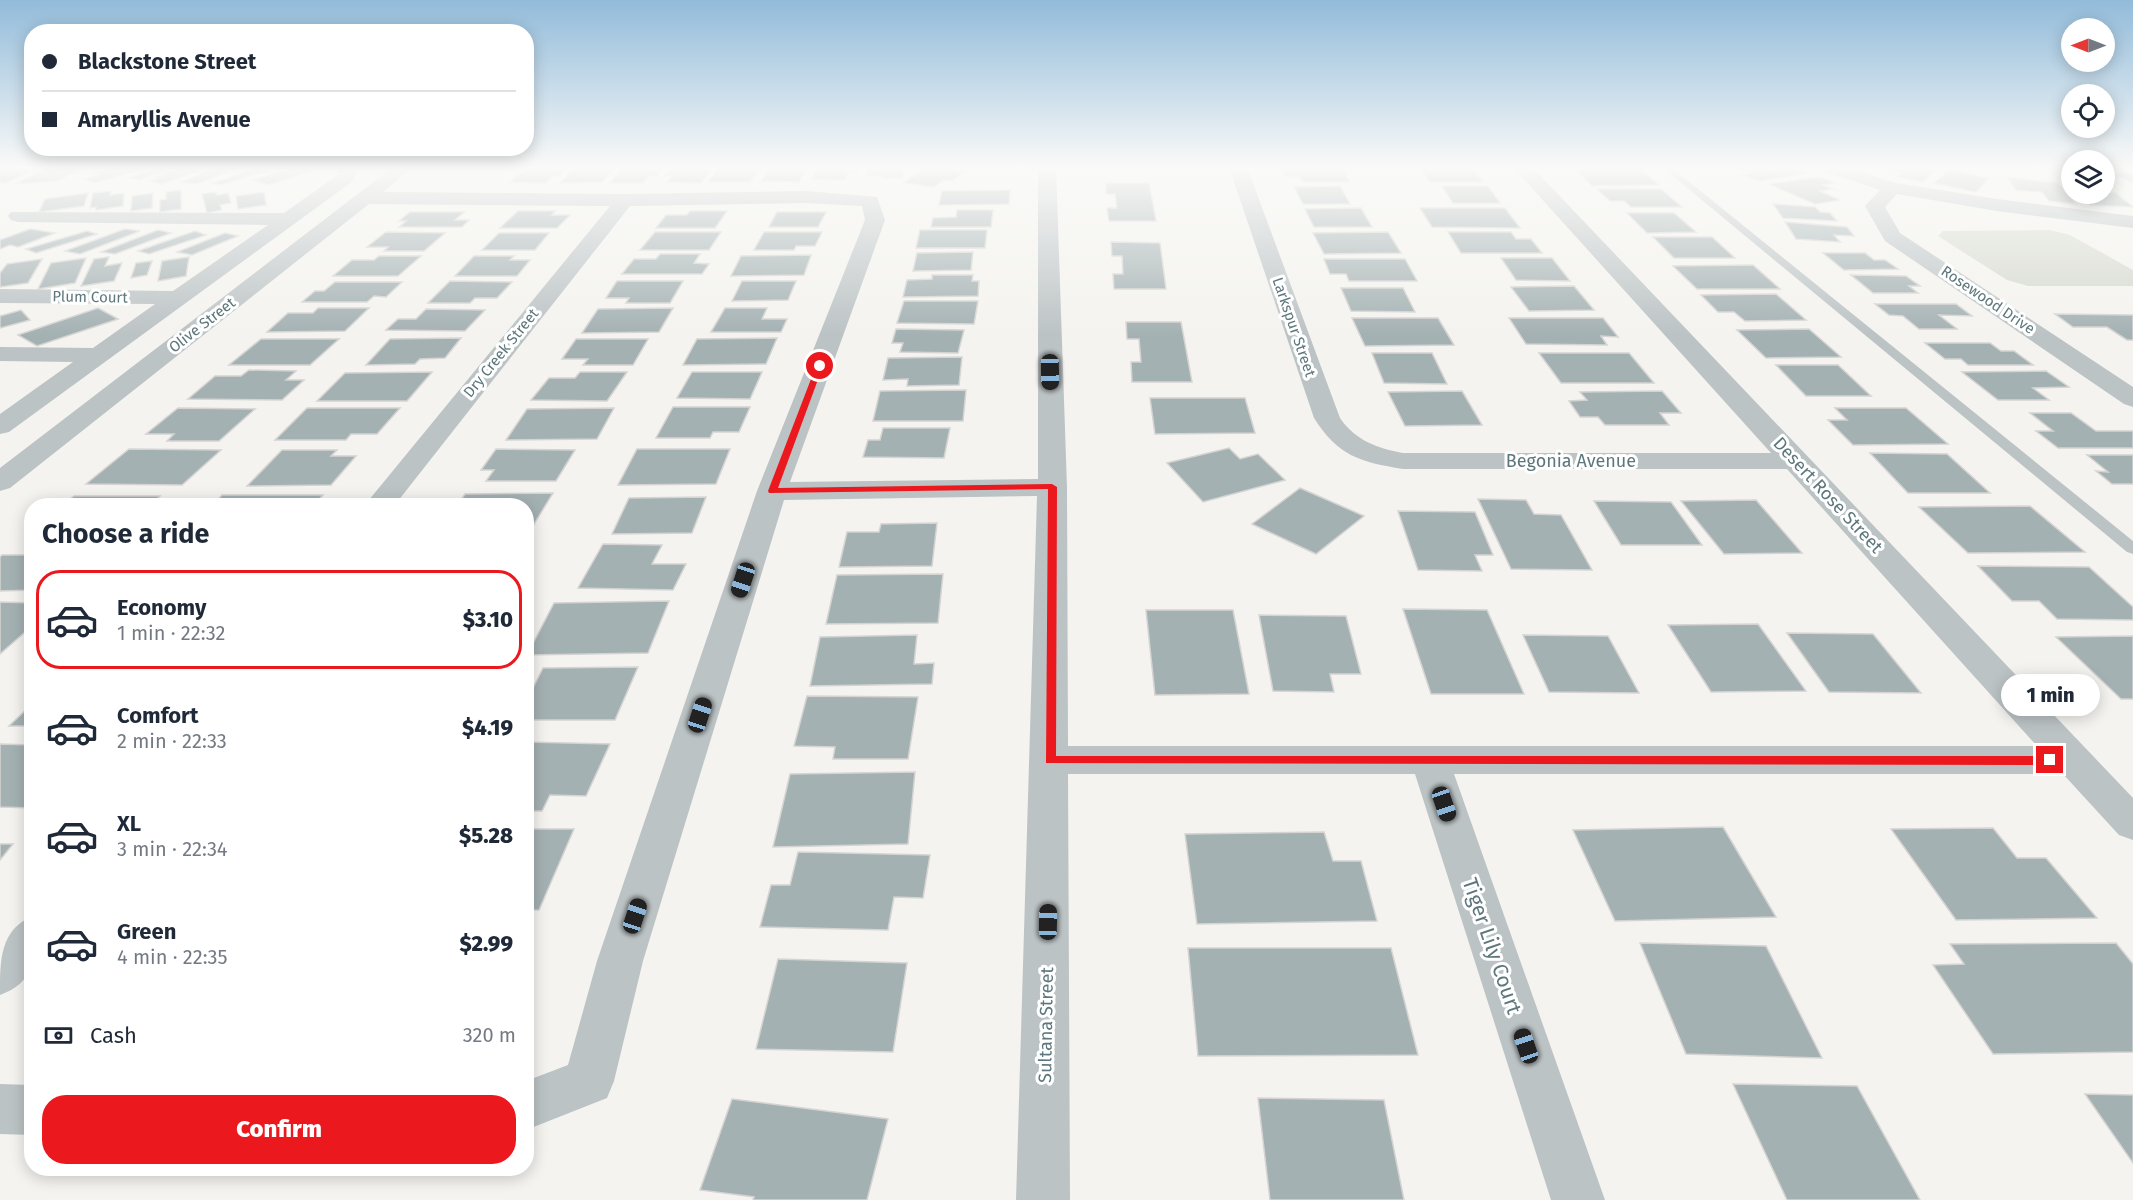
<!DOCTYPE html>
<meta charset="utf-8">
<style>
body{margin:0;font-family:"Fira Sans",sans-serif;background:#f6f6f7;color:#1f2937;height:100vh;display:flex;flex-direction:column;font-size:22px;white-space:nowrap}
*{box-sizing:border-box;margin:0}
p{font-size:20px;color:#747a83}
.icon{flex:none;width:33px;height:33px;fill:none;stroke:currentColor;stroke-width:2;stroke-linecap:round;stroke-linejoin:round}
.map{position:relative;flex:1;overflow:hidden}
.side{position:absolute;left:24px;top:498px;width:510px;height:678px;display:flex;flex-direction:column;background:#fff;border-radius:24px;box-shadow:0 3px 15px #0003}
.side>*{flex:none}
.hud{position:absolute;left:24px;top:24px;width:510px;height:132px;border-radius:24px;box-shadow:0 3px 15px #0003;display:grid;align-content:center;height:132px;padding:0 18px;background:#fff}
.needle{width:39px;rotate:270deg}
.controls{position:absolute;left:2061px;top:18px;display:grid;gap:12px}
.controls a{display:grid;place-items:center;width:54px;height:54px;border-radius:50%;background:#fff;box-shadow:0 3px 15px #0003;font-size:30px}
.end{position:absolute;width:27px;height:27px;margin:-14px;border:8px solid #eb181d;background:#fff;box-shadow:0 0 0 3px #fff}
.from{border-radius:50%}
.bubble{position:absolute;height:42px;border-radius:21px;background:#fff;box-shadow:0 3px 15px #0003;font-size:20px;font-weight:800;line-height:42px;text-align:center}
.car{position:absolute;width:18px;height:36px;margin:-18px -9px;border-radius:8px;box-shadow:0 0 4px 2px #0007;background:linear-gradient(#222 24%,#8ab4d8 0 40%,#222 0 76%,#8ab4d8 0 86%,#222 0)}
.hud b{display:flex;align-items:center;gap:21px;height:57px;font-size:22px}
.hud b+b{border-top:2px solid #e0e1e3}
.hud i{width:15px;height:15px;background:#1f2937}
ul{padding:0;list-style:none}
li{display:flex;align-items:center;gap:18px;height:99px;margin:0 12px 9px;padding:0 6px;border:3px solid transparent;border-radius:24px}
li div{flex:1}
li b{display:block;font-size:22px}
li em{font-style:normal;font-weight:800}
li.selected{border-color:#eb181d}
li>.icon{width:54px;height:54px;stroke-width:1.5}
h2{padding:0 18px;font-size:27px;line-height:72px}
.pay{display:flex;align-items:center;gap:15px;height:66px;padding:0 18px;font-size:22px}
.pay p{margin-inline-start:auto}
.cta{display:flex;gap:12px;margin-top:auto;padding:12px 18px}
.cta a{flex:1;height:69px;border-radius:24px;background:#eb181d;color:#fff;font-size:24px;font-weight:800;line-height:69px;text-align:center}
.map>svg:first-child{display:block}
.green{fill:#d5d9ce}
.building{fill:#a4b1b3;stroke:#d5d4d2;stroke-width:1.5}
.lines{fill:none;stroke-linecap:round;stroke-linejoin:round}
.service{fill:#bcc3c5;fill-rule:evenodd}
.minor{fill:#bcc3c5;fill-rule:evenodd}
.route{fill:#eb181d}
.labels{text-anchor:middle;stroke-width:6;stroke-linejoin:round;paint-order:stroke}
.far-street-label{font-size:15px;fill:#5d777c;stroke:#fff}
.street-label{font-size:18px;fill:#5d777c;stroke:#fff}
.near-street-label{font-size:21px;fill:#5d777c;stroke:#fff}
</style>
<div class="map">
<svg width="2133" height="1200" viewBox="0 0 2133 1200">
<rect width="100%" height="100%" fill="#f4f3ef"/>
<path class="green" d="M2050 230 2070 235 2133 270V286H2028L2007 280 1938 236 1943 231Z"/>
<g class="building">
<path d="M5 167H40L6 183H0V169Z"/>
<path d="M48 167H84L58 181 15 184Z"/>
<path d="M116 167H131L141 170 95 183 84 179 98 175 92 173Z"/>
<path d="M159 167 171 169 140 180 128 178Z"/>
<path d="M182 167 206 169 162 184 149 181 159 178 153 177Z"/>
<path d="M216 167 240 168 197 184 181 182Z"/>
<path d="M260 167 277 168 221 185 212 183Z"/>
<path d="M296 167 317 170 268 185 252 180Z"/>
<path d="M528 167H569L560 176H553L546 183 510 182Z"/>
<path d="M575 167H616L602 182 560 183Z"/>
<path d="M624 167H665L657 176H649L643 183H610Z"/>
<path d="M672 167H713L701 183 667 182 672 176H664Z"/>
<path d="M719 167H760L750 182H708Z"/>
<path d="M771 167H808L799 182 761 181Z"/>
<path d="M818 167H860L857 173H848L845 180 812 179Z"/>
<path d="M868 167H905L902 178H882L883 176H866Z"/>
<path d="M925 167H935L965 171 952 181 944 180 934 187 904 183Z"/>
<path d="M1282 167H1342L1350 182H1302L1300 177H1286Z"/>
<path d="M1419 167H1471L1483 182H1430Z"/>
<path d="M1733 167H1761L1770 170 1791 167 1807 173 1759 181 1742 175 1750 173Z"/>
<path d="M1886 167H1937L1923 182 1897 177 1901 173 1884 169Z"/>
<path d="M2003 167H2045L2050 171Z"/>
<path d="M1575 169H1640L1659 185 1592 186Z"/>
<path d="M1949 170 1989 178 1976 192 1934 183Z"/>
<path d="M2112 173H2133V183Z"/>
<path d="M1819 177 1835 183 1823 185 1833 189 1820 191 1840 200 1815 204 1769 184Z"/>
<path d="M2007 177 2058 183 2076 204 2049 201 2042 192 2016 190Z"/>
<path d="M1106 183H1149L1156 221H1109L1107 208H1117L1115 194H1106Z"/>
<path d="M1340 186 1350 204H1303L1294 187Z"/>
<path d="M1442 186H1488L1500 203H1453Z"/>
<path d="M1597 189H1661L1682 207H1631L1624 201H1610Z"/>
<path d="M181 190V209L160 212V200L166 199V192Z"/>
<path d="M1010 190 1009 204 939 205 942 191Z"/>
<path d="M111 191 110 195 124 193 123 206 96 210V207L90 208 93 193Z"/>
<path d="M215 192 217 195 228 193 231 203 220 205 222 210 207 213 202 194Z"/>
<path d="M264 192 266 205 238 209 236 196Z"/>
<path d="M2104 192 2116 193 2133 207 2090 205 2077 194Z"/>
<path d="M88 193 84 206 39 212 45 199Z"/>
<path d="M153 193 152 208 131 211 132 196Z"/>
<path d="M1773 204 1815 207 1820 212 1830 213 1837 221 1783 218Z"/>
<path d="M1361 208 1372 227H1314L1305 209Z"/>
<path d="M1420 208H1505L1520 228 1432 227Z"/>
<path d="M957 210H993L991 227H931L933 218 956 217Z"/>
<path d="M518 211H555L552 215H570L557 228H500Z"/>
<path d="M690 211H727L715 228H656L666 215H687Z"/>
<path d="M410 212H464L455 220H469L462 227H399L406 221H399Z"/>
<path d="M777 212H826L818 227H769Z"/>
<path d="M1627 213H1674L1696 232 1647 233Z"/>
<path d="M1785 222 1847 227 1854 236 1834 235 1840 242 1796 239Z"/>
<path d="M30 229 55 233 18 247 10 245 0 249V240Z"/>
<path d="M125 229 140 231 80 254 65 251Z"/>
<path d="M158 230 171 233 115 254 101 252Z"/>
<path d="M920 230H987L985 248H916Z"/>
<path d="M87 231 97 234 36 253 26 249Z"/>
<path d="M195 231 206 235 149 254 138 251Z"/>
<path d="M386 232 445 233 424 251H384L388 247H367Z"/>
<path d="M655 232H721L709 250H640Z"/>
<path d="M764 232H822L815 246H796L794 250H754Z"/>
<path d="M1388 232 1401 253 1324 254 1313 233Z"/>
<path d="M1448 232H1511L1516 239H1531L1542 253H1461Z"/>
<path d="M225 233 238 236 192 255 177 252Z"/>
<path d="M499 233H549L535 250H482Z"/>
<path d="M1653 237H1712L1735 258H1674Z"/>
<path d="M1111 242 1160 243 1166 289H1114L1113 274H1123L1122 256H1112Z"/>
<path d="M973 252 971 270 913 271 917 253Z"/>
<path d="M1823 253H1865L1874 260H1885L1898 269 1844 270Z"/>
<path d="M660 254H700L694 263 709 264 702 274H622L634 259H656Z"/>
<path d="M811 255 804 275 731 276 741 256Z"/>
<path d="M379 256H421L398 276H333L352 260H374Z"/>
<path d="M474 256H514L510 260H530L517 276H455Z"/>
<path d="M109 257 105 266 122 263 114 281 81 286 94 259Z"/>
<path d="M189 257 186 276 158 281 162 261Z"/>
<path d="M86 258 75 283 38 289 51 263Z"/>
<path d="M1501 258H1552L1570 281 1516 280Z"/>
<path d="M42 259 28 283 0 287V273L7 264Z"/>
<path d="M1324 259H1405L1417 281H1349L1346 274H1330Z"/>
<path d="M152 261 147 275 131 278 136 263Z"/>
<path d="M1753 265 1780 289H1697L1673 266Z"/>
<path d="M932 275H973L972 281H979L978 296 903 297 907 280 932 279Z"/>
<path d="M1851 275 1906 276 1920 286H1909L1918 293H1873Z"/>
<path d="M450 281 512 282 497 298H475L470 303H428Z"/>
<path d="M617 281H683L670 303H626L629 298H606Z"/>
<path d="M742 281H796L788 300 732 301Z"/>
<path d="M335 282H402L386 297 374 296 367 302H302L315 291H324Z"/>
<path d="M1574 286 1594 310 1529 311 1511 287Z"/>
<path d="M1341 288H1403L1415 312 1351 311Z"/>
<path d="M1776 294 1806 320 1745 321 1734 312H1718L1701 295Z"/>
<path d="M904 301H978L974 324 897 323Z"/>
<path d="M1875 304H1956L1972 316 1939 315 1957 329H1919L1903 316 1889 315Z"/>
<path d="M98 308 118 319 37 346 18 335Z"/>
<path d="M318 308H369L345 331 267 332 288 313H313Z"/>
<path d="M673 308 659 332 582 333 598 309Z"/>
<path d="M725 308H767L762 319H787L781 332H711Z"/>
<path d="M426 309 485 310 465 331 386 330 398 319H416Z"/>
<path d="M21 310 30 320 0 328V316Z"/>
<path d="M2055 314 2133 315V340H2127L2107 327H2073Z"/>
<path d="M1352 318H1438L1454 345 1365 346Z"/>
<path d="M1509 318H1603L1618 337 1601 336 1607 345 1526 344Z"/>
<path d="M1126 322H1181L1192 382H1132L1131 362H1141L1139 339H1127Z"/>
<path d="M896 329 964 330 958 353 900 352 903 343H892Z"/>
<path d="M1809 329 1841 357 1766 358 1737 330Z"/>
<path d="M461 338 445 358 420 359 415 364 366 365 390 339Z"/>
<path d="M777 338 766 364 683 365 697 339Z"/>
<path d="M261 339H339L310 365H229Z"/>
<path d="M576 339H648L633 365H583L588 359H562Z"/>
<path d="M1925 343H1990L2001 351H2014L2033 365H1968L1961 359H1945Z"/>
<path d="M1372 353H1432L1447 384 1384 383Z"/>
<path d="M1539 353H1629L1654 383H1561Z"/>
<path d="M962 357 959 385 907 386 908 379 883 380 888 358Z"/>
<path d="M1776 365H1838L1871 396H1806Z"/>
<path d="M249 370 296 371 286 380H304L282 400 188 399 215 376H241Z"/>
<path d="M2046 371 2069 387 2033 388 2049 400H1998L1962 372Z"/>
<path d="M432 372 407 401H317L345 373Z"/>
<path d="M580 372H627L607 401 531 400 549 378H575Z"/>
<path d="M692 372H762L750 399 677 398Z"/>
<path d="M966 390 963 421H873L880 391Z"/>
<path d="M1462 391 1482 425 1405 426 1388 392Z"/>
<path d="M1662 391 1681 413H1660L1669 425H1605L1598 417H1580L1569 401 1587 400 1580 392Z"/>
<path d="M1150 398H1245L1255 433 1155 434Z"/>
<path d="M673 407H750L739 432H713L710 438H656Z"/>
<path d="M178 408 255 409 219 441H167L174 434H146Z"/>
<path d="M307 408H400L377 434H351L346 440H275Z"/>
<path d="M614 408 597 439 506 440 527 409Z"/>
<path d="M1835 408H1906L1948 444 1853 445 1828 420H1847Z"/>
<path d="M2030 413H2071L2096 431H2133V448H2058L2036 431H2053Z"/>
<path d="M883 428H950L944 458 863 457 868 440H880Z"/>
<path d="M1229 448 1240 459 1258 454 1285 480 1203 502 1167 463Z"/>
<path d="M129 449 221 450 182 485 86 484Z"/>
<path d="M496 449 575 450 556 481H486L494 470H481Z"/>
<path d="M637 449H730L716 484 618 485Z"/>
<path d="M282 450H337L331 456H356L331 485 247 486Z"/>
<path d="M1870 453 1947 454 1990 493H1908Z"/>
<path d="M2087 455H2133V484H2112L2096 471 2108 472Z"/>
<path d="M1300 488 1364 516 1316 554 1252 524Z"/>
<path d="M553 493 528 534H526V506H457L465 494Z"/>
<path d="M222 495H323L313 506H212Z"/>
<path d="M74 496H160L150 506H62Z"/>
<path d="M706 497 692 533 612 534 629 498Z"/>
<path d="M1478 499 1526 500 1534 514 1561 515 1592 570 1511 569Z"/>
<path d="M1756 500 1802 553 1724 554 1681 501Z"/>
<path d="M1594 501 1671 502 1702 545H1621Z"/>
<path d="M2030 506 2085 552 1968 553 1919 507Z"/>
<path d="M1398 511 1475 512 1493 555H1475L1482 571 1418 570Z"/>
<path d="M937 523 932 566 839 567 847 532H879L881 524Z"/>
<path d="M603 544 662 545 652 564H686L673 590 578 588Z"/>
<path d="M2 555H32V590L0 591V557Z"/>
<path d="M1978 566 2089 567 2133 607V620L2057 619 2039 601H2012Z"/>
<path d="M943 574 938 623 826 624 837 575Z"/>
<path d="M669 601 648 653 527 655 554 603Z"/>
<path d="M0 602 32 603V626L0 654Z"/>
<path d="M1403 609 1487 610 1524 694H1431Z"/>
<path d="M1146 610H1233L1249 694 1155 695Z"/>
<path d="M1259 615 1346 616 1361 674H1330L1334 692 1273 691Z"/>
<path d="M1758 624 1806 691 1711 692 1668 625Z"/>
<path d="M1787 633 1873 634 1921 693 1829 692Z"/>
<path d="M917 635 914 664 934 663 932 684 810 686 820 637Z"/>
<path d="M1523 635 1608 636 1639 693 1549 692Z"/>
<path d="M2133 636V699H2121L2056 637Z"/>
<path d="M638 667 615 720H526V702L543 668Z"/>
<path d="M807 696 918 697 908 759H833L835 747 794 746Z"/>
<path d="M32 704V726H9Z"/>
<path d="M526 742 610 744 586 796 550 795 542 811H526Z"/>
<path d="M0 744 32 745V808L0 807Z"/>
<path d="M915 772 908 844 773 847 790 774Z"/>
<path d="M1723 827 1776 917 1615 921 1573 830Z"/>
<path d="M1993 828 2017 858H2046L2097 918 1956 920 1891 829Z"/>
<path d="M526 829H574L539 910H526Z"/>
<path d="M1324 832 1333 861H1361L1377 921 1197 924 1185 834Z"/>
<path d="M0 844H13L0 860Z"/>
<path d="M798 852 930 855 923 898 894 897 888 930 760 927 771 885H790Z"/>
<path d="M1640 943 1766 946 1822 1058 1686 1054Z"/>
<path d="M2116 943 2133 964V1052L1993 1054 1933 965 1964 964 1950 944Z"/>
<path d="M1188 948H1391L1418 1055 1198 1056Z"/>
<path d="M778 959 907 963 893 1052 756 1049Z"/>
<path d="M1733 1084 1857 1086 1920 1200H1787Z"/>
<path d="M2085 1094 2133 1095V1163Z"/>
<path d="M1258 1098 1384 1100 1404 1200H1270Z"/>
<path d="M732 1099 888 1119 867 1200H753L754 1197 700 1190Z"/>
</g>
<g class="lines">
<path class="service" d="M1662 167H1671L2133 541V554L2127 552Z"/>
<g class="minor">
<path d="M339 167H357L353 181 9 432 0 434V414L73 362 0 361V347L93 348 155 304 0 303V289L173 291 268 225 18 222 11 220 8 216 11 212 284 213 338 175Z"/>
<path d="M393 167H413L383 192 625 194 806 191 877 197 885 220 790 482 1038 479V167H1056L1067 487 1068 746H2037L1787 469H1403C1360 462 1338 456 1314 418L1229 167H1247L1340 418C1356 441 1377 448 1403 453H1771L1513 167H1532L2133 798V840L2119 835 2063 774H1454L1605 1200H1551L1415 774H1068L1070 1200H1016L1037 496 784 500 643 961 614 1081 607 1098 526 1130V1081L568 1065 597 961 757 491 865 220 862 206 806 203 630 206 394 506H364L610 206 369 204 10 488 0 491V468Z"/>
<path d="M1820 167H1846L1896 183 1997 199 2133 216V228L1997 211 1897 194 1885 207 1900 233 2133 387V407L2124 404 1885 241 1865 206 1880 190 1823 171Z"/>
<path d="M32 916C32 953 41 980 0 995 0 959 0 931 32 916Z"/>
<path d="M0 1084 32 1085V1135L0 1134Z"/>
</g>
</g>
<linearGradient id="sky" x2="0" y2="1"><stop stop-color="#92bbda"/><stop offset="0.5" stop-color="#fafaf8"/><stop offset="1" stop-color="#fafaf8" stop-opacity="0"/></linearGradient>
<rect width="2133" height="335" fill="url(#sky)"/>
<path class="route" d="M820 364 823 366 778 488 1052 484 1057 487 1056 756H2050L2056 760 2050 765 1046 763 1048 489 769 493 768 491 816 366Z"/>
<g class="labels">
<g class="far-street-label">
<text transform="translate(90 297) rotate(1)" y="5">Plum Court</text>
<text transform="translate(1988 300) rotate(34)" y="5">Rosewood Drive</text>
<text transform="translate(202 325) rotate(-38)" y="5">Olive Street</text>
<text transform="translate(1294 327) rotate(71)" y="5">Larkspur Street</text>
<text transform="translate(501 353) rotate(-51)" y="5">Dry Creek Street</text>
</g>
<g class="street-label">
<text x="1571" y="467">Begonia Avenue</text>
<text transform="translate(1828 495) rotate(47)" y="6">Desert Rose Street</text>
<text transform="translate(1046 1025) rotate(-89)" y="6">Sultana Street</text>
</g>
<g class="near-street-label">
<text transform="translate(1492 946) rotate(71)" y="7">Tiger Lily Court</text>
</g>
</g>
</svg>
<div class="controls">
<a><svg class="needle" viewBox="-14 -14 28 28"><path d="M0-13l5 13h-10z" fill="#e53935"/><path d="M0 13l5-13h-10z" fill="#747a83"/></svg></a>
<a><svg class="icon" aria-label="locate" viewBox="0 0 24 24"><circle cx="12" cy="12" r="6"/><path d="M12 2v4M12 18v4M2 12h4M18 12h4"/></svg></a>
<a><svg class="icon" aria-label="layers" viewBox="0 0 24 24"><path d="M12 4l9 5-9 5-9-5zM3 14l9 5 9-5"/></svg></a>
</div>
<i class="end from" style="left:820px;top:366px"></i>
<i class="end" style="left:2050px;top:760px"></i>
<div class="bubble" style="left:2001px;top:674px;width:99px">1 min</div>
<i class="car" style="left:1050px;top:372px;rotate:179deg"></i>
<i class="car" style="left:743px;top:580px;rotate:198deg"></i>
<i class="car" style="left:700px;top:715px;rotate:18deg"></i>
<i class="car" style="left:1444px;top:804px;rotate:161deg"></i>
<i class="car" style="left:635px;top:916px;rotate:18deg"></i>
<i class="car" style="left:1048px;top:922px;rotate:1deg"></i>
<i class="car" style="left:1526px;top:1046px;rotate:341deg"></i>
<div class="hud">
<b><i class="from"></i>Blackstone Street</b>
<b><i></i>Amaryllis Avenue</b>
</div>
<section class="side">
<h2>Choose a ride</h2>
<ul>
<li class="selected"><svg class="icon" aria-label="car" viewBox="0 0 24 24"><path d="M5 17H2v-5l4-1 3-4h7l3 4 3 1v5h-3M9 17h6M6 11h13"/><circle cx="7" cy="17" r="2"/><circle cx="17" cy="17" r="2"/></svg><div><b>Economy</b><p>1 min · 22:32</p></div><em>$3.10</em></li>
<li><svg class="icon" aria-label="car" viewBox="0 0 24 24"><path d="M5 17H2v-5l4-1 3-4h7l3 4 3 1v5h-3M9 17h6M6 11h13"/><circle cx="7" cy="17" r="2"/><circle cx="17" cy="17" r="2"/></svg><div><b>Comfort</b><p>2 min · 22:33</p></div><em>$4.19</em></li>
<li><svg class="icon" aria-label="car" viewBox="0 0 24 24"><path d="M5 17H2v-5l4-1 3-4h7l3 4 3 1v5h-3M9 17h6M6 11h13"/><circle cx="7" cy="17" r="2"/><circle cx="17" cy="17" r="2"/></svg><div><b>XL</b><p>3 min · 22:34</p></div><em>$5.28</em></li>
<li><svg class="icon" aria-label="car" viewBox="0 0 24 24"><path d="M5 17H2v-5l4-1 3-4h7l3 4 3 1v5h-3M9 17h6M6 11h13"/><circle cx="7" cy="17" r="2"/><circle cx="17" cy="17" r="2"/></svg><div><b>Green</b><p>4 min · 22:35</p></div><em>$2.99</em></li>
</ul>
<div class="pay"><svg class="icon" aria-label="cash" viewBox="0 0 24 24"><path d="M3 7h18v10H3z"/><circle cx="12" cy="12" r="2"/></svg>Cash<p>320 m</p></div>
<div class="cta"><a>Confirm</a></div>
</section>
</div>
